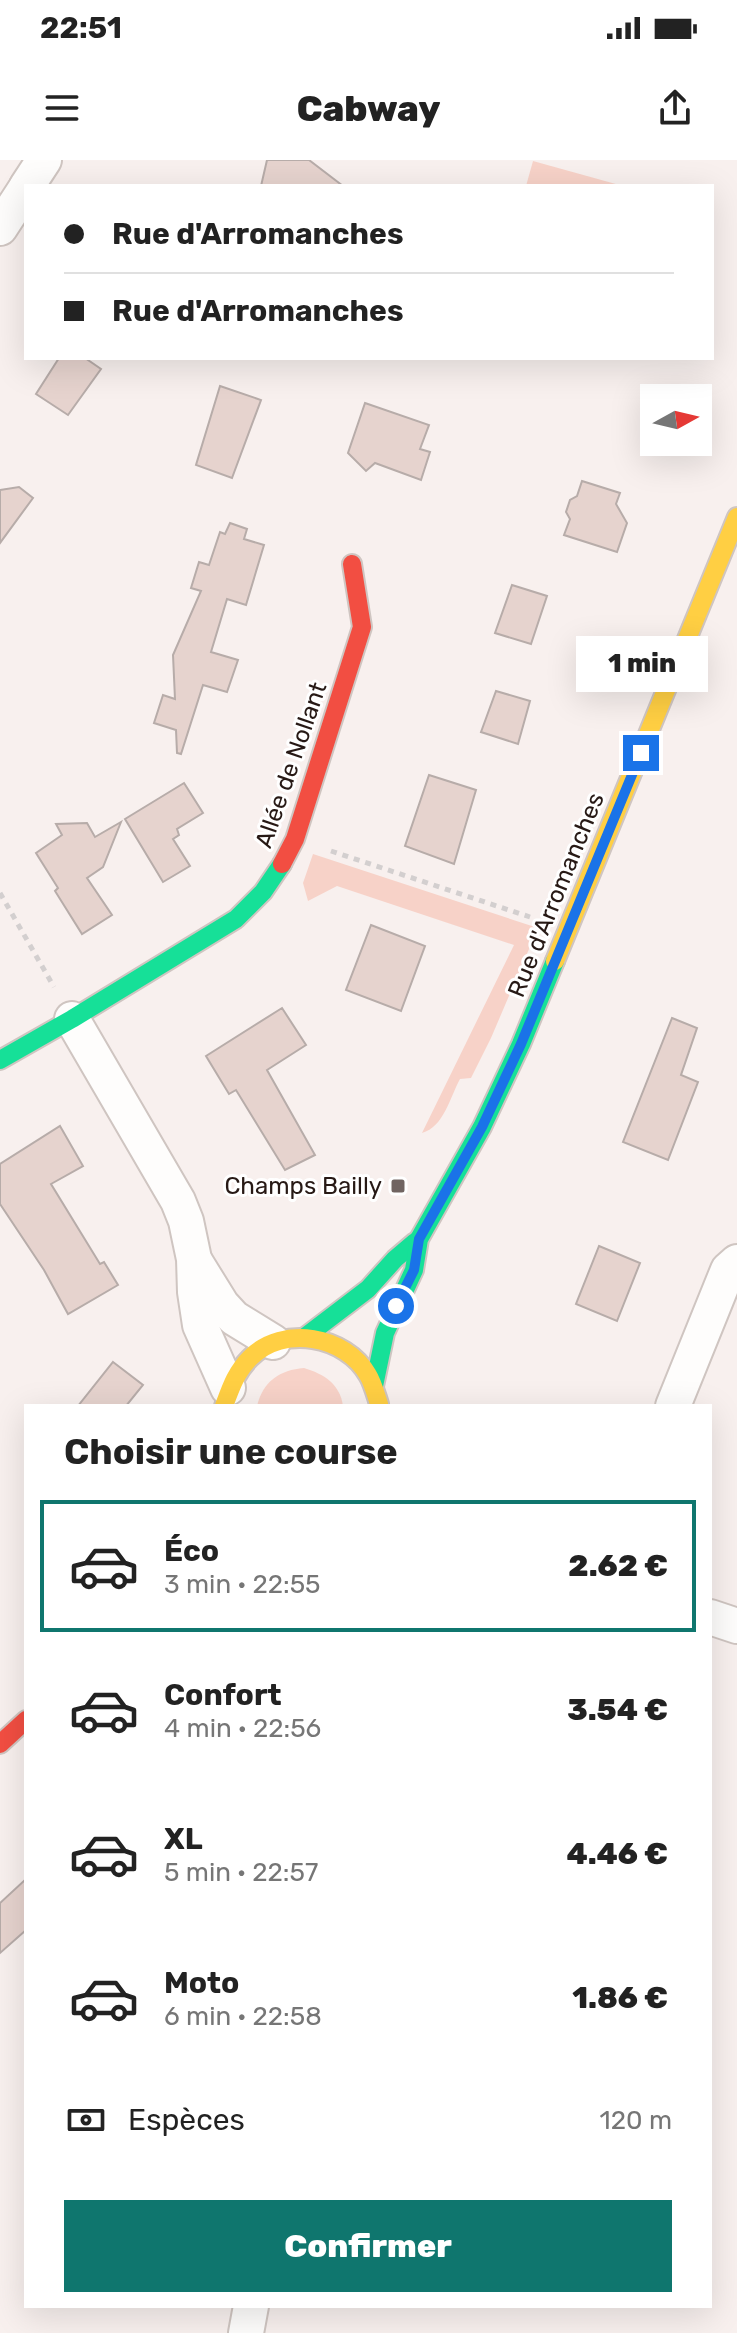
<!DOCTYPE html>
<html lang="fr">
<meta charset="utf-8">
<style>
body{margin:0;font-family:Rubik,sans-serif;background:#f6f6f6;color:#222;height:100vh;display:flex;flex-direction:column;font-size:30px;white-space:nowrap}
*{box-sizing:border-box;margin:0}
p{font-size:26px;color:#767676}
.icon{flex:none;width:44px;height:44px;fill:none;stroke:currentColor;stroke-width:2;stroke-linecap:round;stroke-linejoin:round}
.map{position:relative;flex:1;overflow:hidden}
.panel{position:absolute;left:24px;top:1244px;width:688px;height:904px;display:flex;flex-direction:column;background:#fff;border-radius:0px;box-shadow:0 8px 32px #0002}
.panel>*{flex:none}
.guide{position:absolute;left:24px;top:24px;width:690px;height:176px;border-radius:0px;box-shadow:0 8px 32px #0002;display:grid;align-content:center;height:176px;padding:0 40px;background:#fff}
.needle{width:52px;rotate:82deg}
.buttons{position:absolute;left:640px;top:224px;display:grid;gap:16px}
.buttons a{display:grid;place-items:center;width:72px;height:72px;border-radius:0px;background:#fff;box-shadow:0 8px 32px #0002;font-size:40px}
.end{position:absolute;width:36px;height:36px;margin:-18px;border:10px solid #1a73e8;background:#fff;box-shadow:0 0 0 4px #fff}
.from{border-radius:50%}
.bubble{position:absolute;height:56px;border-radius:0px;background:#fff;box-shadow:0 8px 32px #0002;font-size:26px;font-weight:800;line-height:56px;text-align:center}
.guide b{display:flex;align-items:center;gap:28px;height:76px;font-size:30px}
.guide b+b{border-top:2px solid #e0e0e0}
.guide i{width:20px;height:20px;background:#222}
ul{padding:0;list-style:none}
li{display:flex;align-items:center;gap:24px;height:132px;margin:0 16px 12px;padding:0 24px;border:4px solid transparent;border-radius:0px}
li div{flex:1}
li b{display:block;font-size:30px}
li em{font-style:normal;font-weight:800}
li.active{border-color:#0f766e}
li>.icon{width:72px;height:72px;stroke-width:1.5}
h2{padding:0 40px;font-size:36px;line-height:96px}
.pay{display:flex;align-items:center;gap:20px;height:88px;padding:0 40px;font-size:30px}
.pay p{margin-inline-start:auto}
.action{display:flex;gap:16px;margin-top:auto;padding:16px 40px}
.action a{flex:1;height:92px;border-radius:0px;background:#0f766e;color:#fff;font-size:32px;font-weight:800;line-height:92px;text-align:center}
.status{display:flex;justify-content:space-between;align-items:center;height:56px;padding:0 40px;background:#fff;direction:ltr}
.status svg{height:22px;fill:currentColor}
header{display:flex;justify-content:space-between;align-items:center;height:104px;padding:0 40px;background:#fff;font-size:36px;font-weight:800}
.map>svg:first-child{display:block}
.green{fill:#f7d2c8}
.building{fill:#e6d3ce;stroke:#b7aca9;stroke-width:2}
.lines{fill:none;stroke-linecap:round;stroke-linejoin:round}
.street-casing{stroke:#cfc5c1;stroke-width:38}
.fast-casing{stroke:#cfc5c1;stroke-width:22}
.slow-casing{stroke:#cfc5c1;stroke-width:22}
.jam-casing{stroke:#cfc5c1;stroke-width:22}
.path{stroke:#d3cfcf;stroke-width:5;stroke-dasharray:6 6;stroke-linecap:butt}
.street{stroke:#fefdfc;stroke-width:34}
.fast{stroke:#16e098;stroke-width:18}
.slow{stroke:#ffcf43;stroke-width:18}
.jam{stroke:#f24e42;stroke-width:18}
.route{stroke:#1a73e8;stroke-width:10}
.poi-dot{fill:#706461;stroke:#fff;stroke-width:3}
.labels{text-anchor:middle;stroke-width:6;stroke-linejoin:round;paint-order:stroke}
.street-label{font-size:24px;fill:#271915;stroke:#fff}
.poi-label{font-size:24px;fill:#271915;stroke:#fff;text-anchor:end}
</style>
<div class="status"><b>22:51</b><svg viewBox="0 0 49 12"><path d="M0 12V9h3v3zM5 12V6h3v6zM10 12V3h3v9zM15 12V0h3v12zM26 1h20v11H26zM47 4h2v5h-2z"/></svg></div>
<header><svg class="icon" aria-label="menu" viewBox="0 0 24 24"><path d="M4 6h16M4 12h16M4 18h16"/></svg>Cabway<svg class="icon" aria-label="share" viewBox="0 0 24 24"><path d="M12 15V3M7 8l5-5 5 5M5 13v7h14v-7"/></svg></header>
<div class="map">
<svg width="737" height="2173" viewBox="0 0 737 2173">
<rect width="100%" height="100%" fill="#f8f0ee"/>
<g class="green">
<path d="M533 1 623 26H526Z"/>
<path d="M313 694 538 768 491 878 471 918 460 919C450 937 444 967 422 973L514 785 337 726 308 741 303 723Z"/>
<path d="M304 1208C324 1214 340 1224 343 1246H257C263 1221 280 1210 304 1208Z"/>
</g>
<g class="building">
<path d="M267 0H309L343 26H261Z"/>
<path d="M59 198H85L101 209 68 255 36 234Z"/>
<path d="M220 226 261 240 232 318 196 305Z"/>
<path d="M365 243 429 265 420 289 430 292 421 320 375 303 366 311 348 293Z"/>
<path d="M582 321 620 333 616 344 627 363 617 392 564 375 570 359 566 352 570 340 577 336Z"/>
<path d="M19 327 33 338 0 383V330Z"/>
<path d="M230 363 247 369 244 379 264 385 246 445 227 439 211 492 238 500 227 532 203 525 181 594 177 593 176 570 154 563 163 535 175 539 173 495 201 431 191 428 199 402 209 405 220 372 225 374Z"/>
<path d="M512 425 547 436 531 484 495 473Z"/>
<path d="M496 531 530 541 518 584 481 572Z"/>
<path d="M429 615 476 630 454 704 405 686Z"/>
<path d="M184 623 203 653 177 669 179 675 173 679 190 706 163 722 125 659Z"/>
<path d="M121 662 103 707 87 718 112 755 82 774 55 731 58 728 36 693 62 675 56 664 87 663 95 677Z"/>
<path d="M371 765 425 786 401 851 346 830Z"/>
<path d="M282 848 306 885 267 910 315 995 285 1010 236 930 229 934 206 896Z"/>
<path d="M672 858 697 868 681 915 698 922 668 1000 623 982Z"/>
<path d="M60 966 83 1006 51 1024 100 1104 104 1102 118 1125 68 1154 44 1110 0 1044V1004Z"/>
<path d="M599 1086 640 1103 617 1161 576 1144Z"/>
<path d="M113 1202 143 1225 126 1246H78Z"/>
<path d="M26 1719V1770L0 1793V1743Z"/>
</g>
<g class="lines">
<g class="street-casing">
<g id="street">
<path d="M27 26 44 0"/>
<path d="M0 68 26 28"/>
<path d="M72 859 178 1041 186 1061 194 1099 195 1132 200 1165 228 1228"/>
<path d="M196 1103 222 1145 234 1158 273 1182"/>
<path d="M673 1246 728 1110 737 1102"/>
<path d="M710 1457 737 1466"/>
<path d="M246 2173 251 2146"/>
</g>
</g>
<g class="fast-casing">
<g id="fast">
<path d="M0 900 72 859 236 759 263 732 282 704"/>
<path d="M305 1177 368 1129 395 1099 415 1082"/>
<path d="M374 1226 385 1173 414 1110 419 1079 482 967 521 884 555 801"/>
</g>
</g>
<g class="slow-casing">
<g id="slow">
<path d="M555 801 737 357"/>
<path d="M224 1246C231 1227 236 1212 250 1198 283 1164 346 1176 368 1215 373 1223 376 1235 379 1244"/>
</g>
</g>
<g class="jam-casing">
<g id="jam">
<path d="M282 704 295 679 362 467 352 404"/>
<path d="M0 1584 26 1560"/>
</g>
</g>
<g class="path">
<path d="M331 691 530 757"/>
<path d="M0 733 54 827"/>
</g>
<use href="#street" class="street"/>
<use href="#fast" class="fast"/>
<use href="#slow" class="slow"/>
<use href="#jam" class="jam"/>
</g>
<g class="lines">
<path class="route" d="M396 1146 414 1110 419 1079 482 967 521 884 641 593"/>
</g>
<rect class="poi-dot" x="390" y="1018" width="16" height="16" rx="4"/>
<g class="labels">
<g class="street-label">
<text transform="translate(291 605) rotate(-71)" y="8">Allée de Nollant</text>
<text transform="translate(556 735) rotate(-68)" y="8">Rue d'Arromanches</text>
</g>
<g class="poi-label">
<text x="382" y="1034">Champs Bailly</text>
</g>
</g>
</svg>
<div class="buttons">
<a><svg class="needle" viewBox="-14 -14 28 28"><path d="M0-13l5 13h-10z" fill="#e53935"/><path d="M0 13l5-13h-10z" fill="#767676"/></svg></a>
</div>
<i class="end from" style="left:396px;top:1146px"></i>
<i class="end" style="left:641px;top:593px"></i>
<div class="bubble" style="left:576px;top:476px;width:132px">1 min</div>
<div class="guide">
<b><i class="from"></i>Rue d'Arromanches</b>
<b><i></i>Rue d'Arromanches</b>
</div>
<section class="panel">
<h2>Choisir une course</h2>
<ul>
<li class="active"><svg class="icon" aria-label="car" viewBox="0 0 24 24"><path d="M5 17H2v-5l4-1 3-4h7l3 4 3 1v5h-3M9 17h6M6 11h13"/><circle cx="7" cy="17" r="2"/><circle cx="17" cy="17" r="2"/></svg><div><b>Éco</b><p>3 min · 22:55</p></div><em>2.62 €</em></li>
<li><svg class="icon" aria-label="car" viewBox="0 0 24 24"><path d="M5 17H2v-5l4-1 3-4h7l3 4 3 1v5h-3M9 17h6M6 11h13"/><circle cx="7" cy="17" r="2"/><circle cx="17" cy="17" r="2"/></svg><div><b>Confort</b><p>4 min · 22:56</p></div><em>3.54 €</em></li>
<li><svg class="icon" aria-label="car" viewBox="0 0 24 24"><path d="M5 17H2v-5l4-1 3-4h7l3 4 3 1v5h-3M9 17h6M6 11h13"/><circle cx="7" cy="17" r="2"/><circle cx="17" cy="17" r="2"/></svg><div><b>XL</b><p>5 min · 22:57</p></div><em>4.46 €</em></li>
<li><svg class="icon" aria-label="car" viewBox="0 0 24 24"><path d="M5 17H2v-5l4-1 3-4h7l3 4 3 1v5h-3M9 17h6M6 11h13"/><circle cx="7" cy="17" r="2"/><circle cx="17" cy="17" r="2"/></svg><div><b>Moto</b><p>6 min · 22:58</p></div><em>1.86 €</em></li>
</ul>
<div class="pay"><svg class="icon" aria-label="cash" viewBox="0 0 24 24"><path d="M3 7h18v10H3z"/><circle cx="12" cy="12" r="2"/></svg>Espèces<p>120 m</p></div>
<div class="action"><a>Confirmer</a></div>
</section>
</div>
